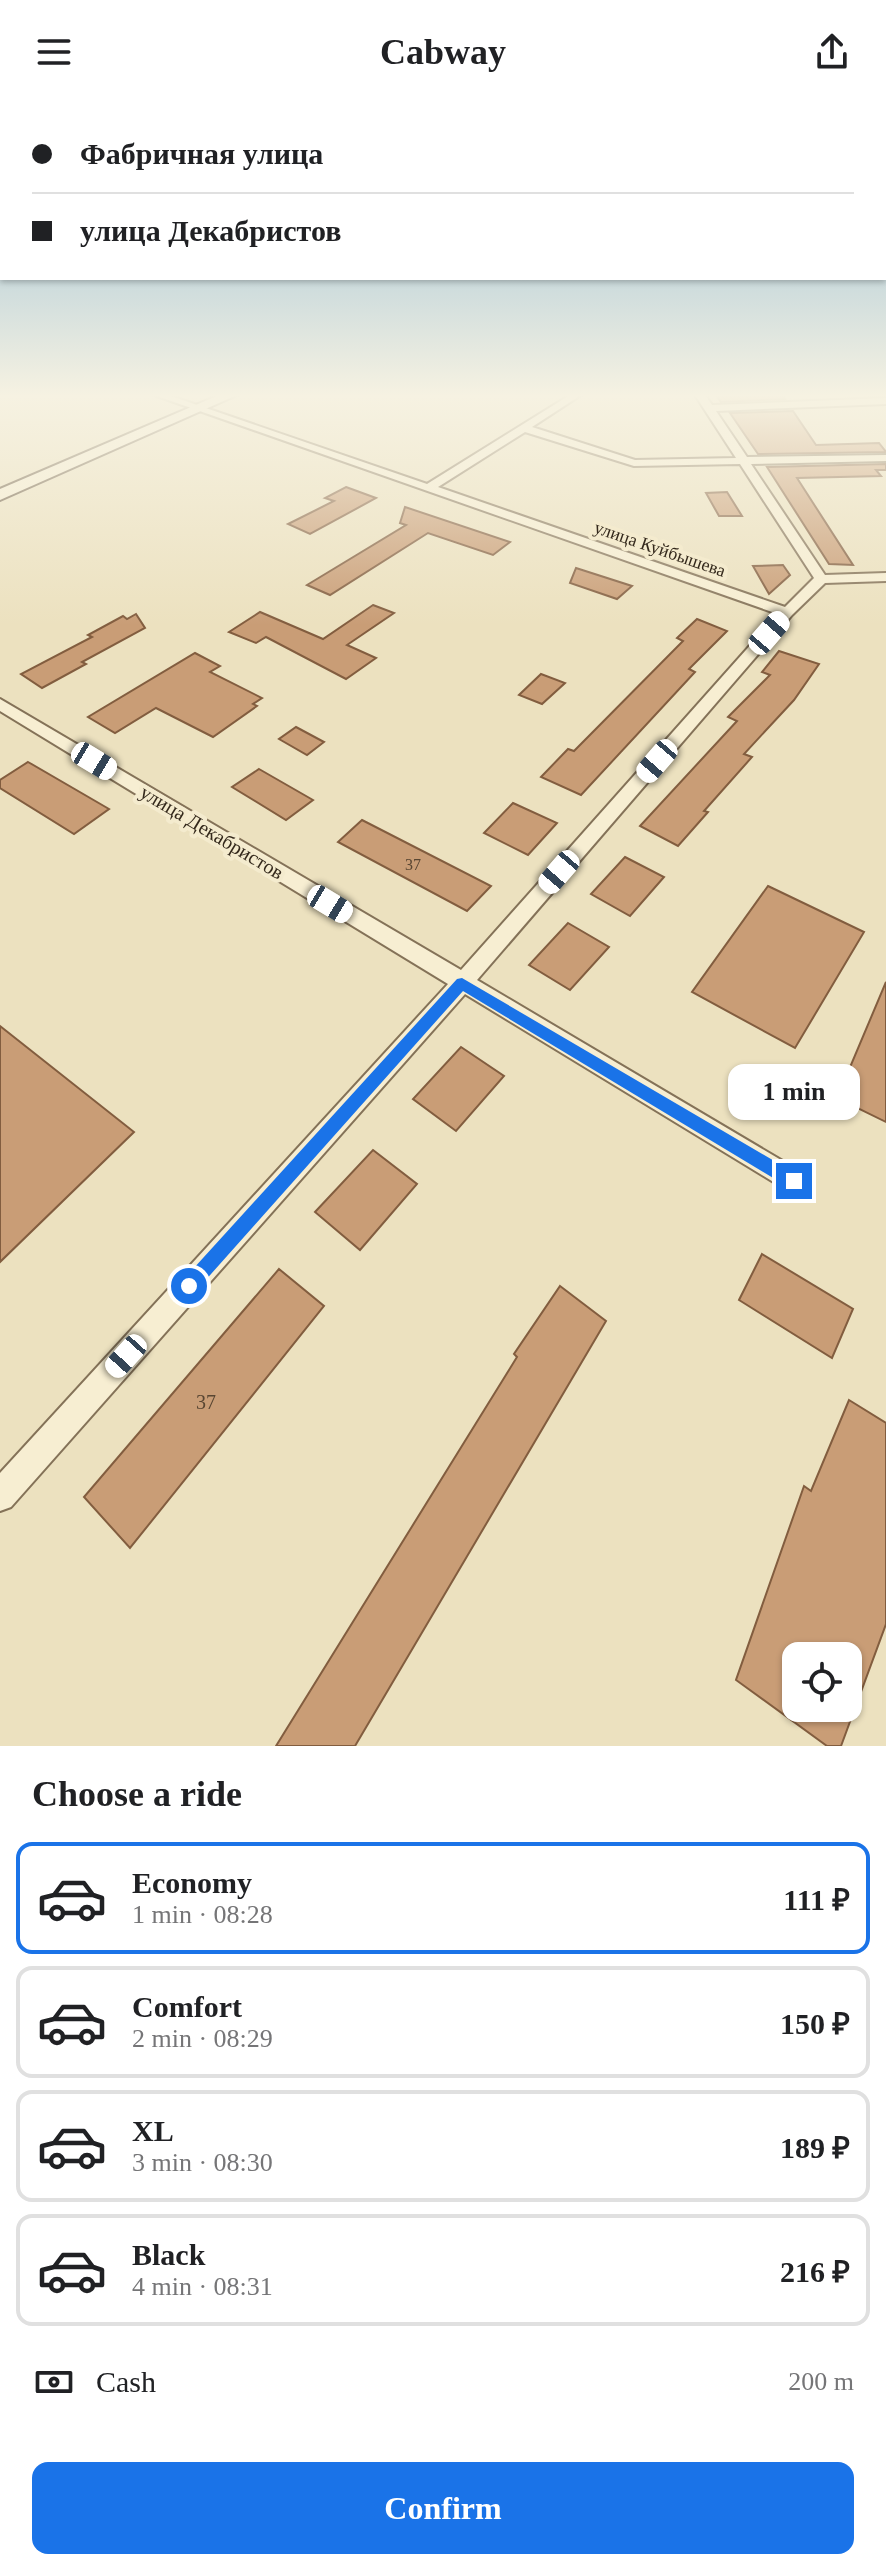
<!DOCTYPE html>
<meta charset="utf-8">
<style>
body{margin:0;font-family:"Times New Roman",serif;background:#f2f2f2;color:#202124;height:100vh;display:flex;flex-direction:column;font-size:30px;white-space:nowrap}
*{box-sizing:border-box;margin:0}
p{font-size:26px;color:#757577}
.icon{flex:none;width:44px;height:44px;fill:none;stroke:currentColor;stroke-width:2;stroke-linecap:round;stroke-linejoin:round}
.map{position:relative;height:1642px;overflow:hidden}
.sheet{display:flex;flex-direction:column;background:#fff;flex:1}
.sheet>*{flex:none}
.banner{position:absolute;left:0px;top:0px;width:886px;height:176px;box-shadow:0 2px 6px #0004;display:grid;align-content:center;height:176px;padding:0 32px;background:#fff}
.controls{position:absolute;left:782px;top:1538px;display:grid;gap:16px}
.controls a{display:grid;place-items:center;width:80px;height:80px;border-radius:16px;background:#fff;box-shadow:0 2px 6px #0004;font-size:40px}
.end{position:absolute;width:36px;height:36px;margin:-18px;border:10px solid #1a73e8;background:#fff;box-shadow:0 0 0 4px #fff}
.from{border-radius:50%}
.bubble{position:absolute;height:56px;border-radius:16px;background:#fff;box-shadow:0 2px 6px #0004;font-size:26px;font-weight:700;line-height:56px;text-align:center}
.car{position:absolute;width:24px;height:48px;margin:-24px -12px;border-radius:10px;box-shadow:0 0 6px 2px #0007;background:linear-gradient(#fff 24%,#345 0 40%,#fff 0 76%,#345 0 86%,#fff 0)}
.banner b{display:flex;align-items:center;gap:28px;height:76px;font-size:30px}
.banner b+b{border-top:2px solid #e0e0e0}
.banner i{width:20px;height:20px;background:#202124}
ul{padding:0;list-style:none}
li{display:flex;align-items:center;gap:24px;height:112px;margin:0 16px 12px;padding:0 16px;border:4px solid #e0e0e0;border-radius:16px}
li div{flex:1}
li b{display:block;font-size:30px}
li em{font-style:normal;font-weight:700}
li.active{border-color:#1a73e8}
li>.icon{width:72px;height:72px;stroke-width:1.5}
h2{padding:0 32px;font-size:36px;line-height:96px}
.pay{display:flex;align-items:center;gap:20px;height:88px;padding:0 32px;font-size:30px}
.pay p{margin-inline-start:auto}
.action{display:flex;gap:16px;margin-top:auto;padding:16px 32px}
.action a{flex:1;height:92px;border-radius:16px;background:#1a73e8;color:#fff;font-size:32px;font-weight:700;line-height:92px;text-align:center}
header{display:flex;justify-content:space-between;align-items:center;height:104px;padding:0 32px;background:#fff;font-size:36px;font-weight:700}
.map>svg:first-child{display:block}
.building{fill:#c99d76;stroke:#825d3f;stroke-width:2;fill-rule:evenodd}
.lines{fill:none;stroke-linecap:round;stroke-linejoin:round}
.street-casing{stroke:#847258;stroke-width:4}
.secondary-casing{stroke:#65533c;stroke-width:4}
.street{fill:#f7eed2;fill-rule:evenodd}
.secondary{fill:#f7eed2;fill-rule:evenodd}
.route{fill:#1a73e8}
.labels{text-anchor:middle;stroke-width:8;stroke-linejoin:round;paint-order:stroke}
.number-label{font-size:16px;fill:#594632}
.far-street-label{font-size:18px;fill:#34291c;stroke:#f4ebce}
.street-label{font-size:20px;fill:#34291c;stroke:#f4ebce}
.near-number-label{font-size:20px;fill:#594632}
</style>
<header><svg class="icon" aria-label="menu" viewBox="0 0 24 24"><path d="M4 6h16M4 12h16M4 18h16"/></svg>Cabway<svg class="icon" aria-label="share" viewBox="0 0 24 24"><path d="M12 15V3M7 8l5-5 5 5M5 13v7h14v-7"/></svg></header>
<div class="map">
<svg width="886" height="1642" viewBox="0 0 886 1642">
<rect width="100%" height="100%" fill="#ece1bf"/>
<g class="building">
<path d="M716 291H782L785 295 721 298Z"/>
<path d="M793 307 816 341 879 339 886 348 758 350 730 309Z"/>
<path d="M886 360V366H876L881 372 797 374 853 461 829 460 767 363Z"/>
<path d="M346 383 376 394 310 430 288 420 334 397 325 394Z"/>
<path d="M727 388 742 412H719L706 389Z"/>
<path d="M405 403 510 438 493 451 428 429 330 491 307 481 406 421 400 419Z"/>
<path d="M783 461 790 471 769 490 753 462Z"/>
<path d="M576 464 632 482 617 495 570 479Z"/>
<path d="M373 501 394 509 347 541 376 554 346 575 266 533 256 539 229 528 260 508 323 535Z"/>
<path d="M136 510 145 524 82 558 86 560 42 584 21 570 92 533 88 531 123 512 127 515Z"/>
<path d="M697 515 727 527 689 565 695 568 581 691 541 673 568 645 574 647 683 537 677 534Z"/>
<path d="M779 547 819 560 794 596 744 650 752 653 704 707 708 708 678 742 640 722 737 617 728 613 770 571 762 568Z"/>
<path d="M195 549 220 562 210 568 262 594 253 600 257 602 213 633 156 604 115 629 88 613Z"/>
<path d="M541 570 565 579 542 600 519 591Z"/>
<path d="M296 623 324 638 307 651 279 635Z"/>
<path d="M28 658 109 705 74 730 0 684V676Z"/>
<path d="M259 665 313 696 286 716 232 683Z"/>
<path d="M513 699 557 719 528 751 484 729Z"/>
<path d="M362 716 491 782 467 807 338 738Z"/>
<path d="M625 753 664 773 630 812 591 790Z"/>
<path d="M768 782 864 828 795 944 692 888Z"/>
<path d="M568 819 609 843 570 886 529 861Z"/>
<path d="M886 878V1018L837 994Z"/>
<path d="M0 922 134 1028 0 1158Z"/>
<path d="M461 943 504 972 456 1027 413 995Z"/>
<path d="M373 1046 417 1080 360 1146 315 1108Z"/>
<path d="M762 1150 853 1205 832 1254 739 1196Z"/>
<path d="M279 1165 324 1202 130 1444 84 1393Z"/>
<path d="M560 1182 606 1217 355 1642H276L517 1253 514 1250Z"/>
<path d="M849 1296 886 1319V1520L841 1642H827L736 1576 804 1382 811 1387ZM796 1552H848V1604H796Z"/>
</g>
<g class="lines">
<g class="street-casing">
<path id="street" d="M154 291H168L427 380 570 291H581L532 323 635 356 736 354 695 291H705L712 301 886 294V300L716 307 747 353 886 351V357L751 360 825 471 886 469V477L825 479 792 511 477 876 803 1069 806 1077 803 1085 794 1089 785 1085 465 890 11 1403 0 1407V1369L448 880 0 607V595L461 866 778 510ZM525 328 634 362 740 360 814 474 785 503 438 383Z"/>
</g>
<g class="secondary-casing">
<path id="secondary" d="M219 291H237L0 396V385Z"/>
</g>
<use href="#street" class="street"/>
<use href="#secondary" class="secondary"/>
</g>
<linearGradient id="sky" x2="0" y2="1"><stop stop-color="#8cb8d4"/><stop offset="0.56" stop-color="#f6f2e2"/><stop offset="1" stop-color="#f6f2e2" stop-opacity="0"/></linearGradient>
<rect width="886" height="521" fill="url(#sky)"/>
<path class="route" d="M462 874 800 1072V1083H788L463 887 195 1188 189 1191 183 1188 180 1182 183 1176 457 875Z"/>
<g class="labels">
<g class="number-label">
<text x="413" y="766">37</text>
</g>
<g class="far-street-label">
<text transform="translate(660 445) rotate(19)" y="6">улица Куйбышева</text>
</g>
<g class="street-label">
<text transform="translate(212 728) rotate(31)" y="7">улица Декабристов</text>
</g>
<g class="near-number-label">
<text x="206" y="1305">37</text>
</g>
</g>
</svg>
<div class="controls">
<a><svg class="icon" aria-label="locate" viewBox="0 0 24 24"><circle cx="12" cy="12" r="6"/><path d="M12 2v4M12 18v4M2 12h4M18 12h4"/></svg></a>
</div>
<i class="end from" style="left:189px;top:1182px"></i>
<i class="end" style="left:794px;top:1077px"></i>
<div class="bubble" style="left:728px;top:960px;width:132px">1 min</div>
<i class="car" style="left:769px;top:529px;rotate:41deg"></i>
<i class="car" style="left:94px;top:657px;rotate:121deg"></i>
<i class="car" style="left:657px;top:657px;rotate:221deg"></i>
<i class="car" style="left:559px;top:768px;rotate:221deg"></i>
<i class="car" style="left:330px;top:800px;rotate:121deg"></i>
<i class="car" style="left:126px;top:1252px;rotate:222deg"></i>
<div class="banner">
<b><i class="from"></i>Фабричная улица</b>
<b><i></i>улица Декабристов</b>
</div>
</div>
<section class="sheet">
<h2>Choose a ride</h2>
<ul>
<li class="active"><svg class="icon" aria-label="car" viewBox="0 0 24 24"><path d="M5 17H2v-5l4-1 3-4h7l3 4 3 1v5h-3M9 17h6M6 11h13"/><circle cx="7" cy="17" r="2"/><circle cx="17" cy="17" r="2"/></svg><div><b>Economy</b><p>1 min · 08:28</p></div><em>111 ₽</em></li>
<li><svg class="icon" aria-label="car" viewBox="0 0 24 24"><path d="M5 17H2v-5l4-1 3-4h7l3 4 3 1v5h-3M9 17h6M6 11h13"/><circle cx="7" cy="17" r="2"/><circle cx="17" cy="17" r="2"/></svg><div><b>Comfort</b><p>2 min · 08:29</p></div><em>150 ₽</em></li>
<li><svg class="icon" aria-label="car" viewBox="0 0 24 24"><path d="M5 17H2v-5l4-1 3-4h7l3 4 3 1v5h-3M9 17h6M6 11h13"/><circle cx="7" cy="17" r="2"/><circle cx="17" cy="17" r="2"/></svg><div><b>XL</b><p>3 min · 08:30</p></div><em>189 ₽</em></li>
<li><svg class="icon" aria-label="car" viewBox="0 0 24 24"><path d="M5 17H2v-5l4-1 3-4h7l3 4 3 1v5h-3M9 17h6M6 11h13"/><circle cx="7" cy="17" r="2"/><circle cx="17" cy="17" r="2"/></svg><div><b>Black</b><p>4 min · 08:31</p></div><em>216 ₽</em></li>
</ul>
<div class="pay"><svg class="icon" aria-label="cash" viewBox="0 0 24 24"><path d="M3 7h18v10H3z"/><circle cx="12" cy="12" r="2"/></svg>Cash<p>200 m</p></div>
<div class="action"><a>Confirm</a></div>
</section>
